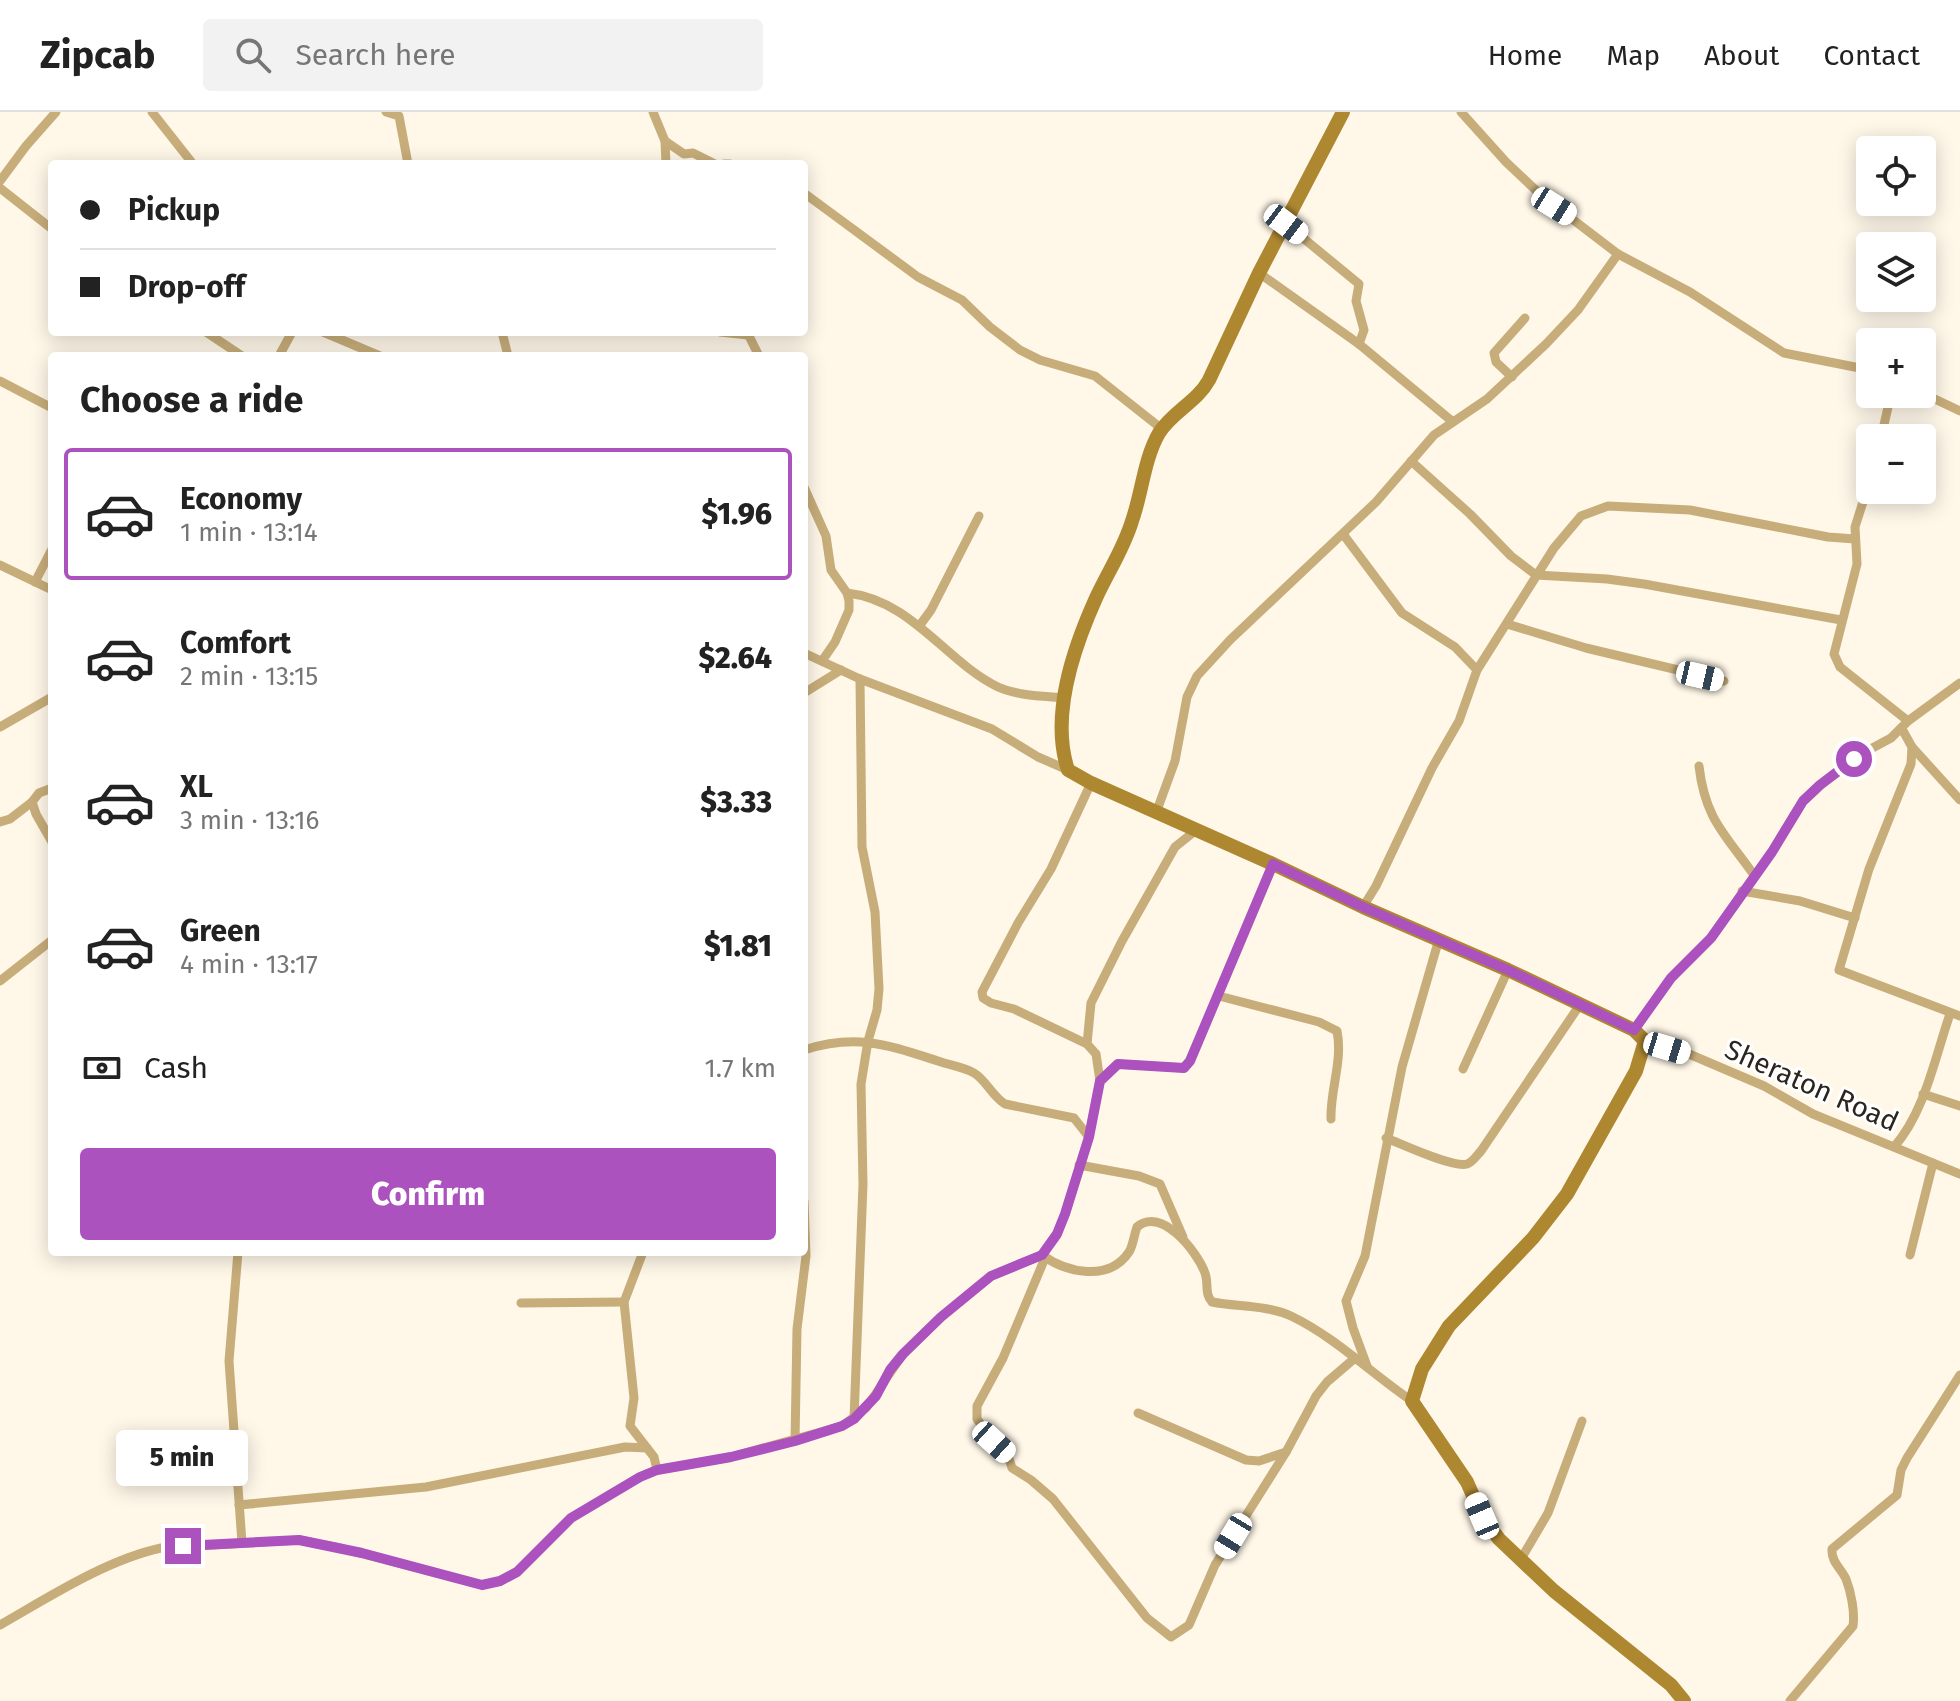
<!DOCTYPE html>
<meta charset="utf-8">
<style>
body{margin:0;font-family:"Fira Sans",sans-serif;background:#f2f2f2;color:#222;height:100vh;display:flex;flex-direction:column;font-size:30px;white-space:nowrap}
*{box-sizing:border-box;margin:0}
p{font-size:26px;color:#767676}
.icon{flex:none;width:44px;height:44px;fill:none;stroke:currentColor;stroke-width:2;stroke-linecap:round;stroke-linejoin:round}
.map{position:relative;flex:1;overflow:hidden}
.details{position:absolute;left:48px;top:240px;width:760px;height:904px;display:flex;flex-direction:column;background:#fff;border-radius:8px;box-shadow:0 4px 20px #0003}
.details>*{flex:none}
.guide{position:absolute;left:48px;top:48px;width:760px;height:176px;border-radius:8px;box-shadow:0 4px 20px #0003;display:grid;align-content:center;height:176px;padding:0 32px;background:#fff}
.buttons{position:absolute;left:1856px;top:24px;display:grid;gap:16px}
.buttons a{display:grid;place-items:center;width:80px;height:80px;border-radius:8px;background:#fff;box-shadow:0 4px 20px #0003;font-size:40px}
.end{position:absolute;width:36px;height:36px;margin:-18px;border:10px solid #ab52bf;background:#fff;box-shadow:0 0 0 4px #fff}
.from{border-radius:50%}
.bubble{position:absolute;height:56px;border-radius:8px;background:#fff;box-shadow:0 4px 20px #0003;font-size:26px;font-weight:800;line-height:56px;text-align:center}
.car{position:absolute;width:24px;height:48px;margin:-24px -12px;border-radius:10px;box-shadow:0 0 6px 2px #0007;background:linear-gradient(#fff 24%,#345 0 40%,#fff 0 76%,#345 0 86%,#fff 0)}
.guide b{display:flex;align-items:center;gap:28px;height:76px;font-size:30px}
.guide b+b{border-top:2px solid #e0e0e0}
.guide i{width:20px;height:20px;background:#222}
ul{padding:0;list-style:none}
li{display:flex;align-items:center;gap:24px;height:132px;margin:0 16px 12px;padding:0 16px;border:4px solid transparent;border-radius:8px}
li div{flex:1}
li b{display:block;font-size:30px}
li em{font-style:normal;font-weight:800}
li.active{border-color:#ab52bf}
li>.icon{width:72px;height:72px;stroke-width:1.5}
h2{padding:0 32px;font-size:36px;line-height:96px}
.pay{display:flex;align-items:center;gap:20px;height:88px;padding:0 32px;font-size:30px}
.pay p{margin-inline-start:auto}
.primary-button{display:flex;gap:16px;margin-top:auto;padding:16px 32px}
.primary-button a{flex:1;height:92px;border-radius:8px;background:#ab52bf;color:#fff;font-size:32px;font-weight:800;line-height:92px;text-align:center}
header{display:flex;align-items:center;gap:48px;box-sizing:border-box;height:112px;padding:0 40px;background:#fff;border-bottom:2px solid #e0e0e0}
header strong{font-size:38px}
nav{display:flex;gap:44px;margin-inline-start:auto;font-size:28px}
.search{width:560px;height:72px;background:#f2f2f2;display:flex;align-items:center;gap:20px;box-sizing:border-box;padding:0 28px;border-radius:8px;color:#767676;font-size:30px}
.map>svg:first-child{display:block}
.lines{fill:none;stroke-linecap:round;stroke-linejoin:round}
.street{stroke:#c7ad7a;stroke-width:9}
.secondary{stroke:#ae8731;stroke-width:14}
.route{stroke:#ab52bf;stroke-width:10}
.labels{text-anchor:middle;stroke-width:6;stroke-linejoin:round;paint-order:stroke}
.street-label{font-size:28px;fill:#2b261d;stroke:#fff}
</style>
<header>
<strong>Zipcab</strong>
<div class="search"><svg class="icon" aria-label="search" viewBox="0 0 24 24"><circle cx="10" cy="10" r="6"/><path d="M15 15l6 6"/></svg>Search here</div>
<nav><a>Home</a><a>Map</a><a>About</a><a>Contact</a></nav>
</header>
<div class="map">
<svg width="1960" height="1589" viewBox="0 0 1960 1589">
<rect width="100%" height="100%" fill="#fff7e8"/>
<g class="lines">
<g class="street">
<path d="M152 0 193 52"/>
<path d="M386 0 399 4 408 52"/>
<path d="M653 0 665 29 666 52"/>
<path d="M1461 0 1506 50 1542 84 1618 142 1690 180 1784 241 1870 258"/>
<path d="M665 29 684 42 693 41 715 52"/>
<path d="M724 52H730"/>
<path d="M0 69 26 34 56 0"/>
<path d="M0 76 52 117"/>
<path d="M804 81 918 165 962 188 990 215 1020 238 1040 248 1095 264 1162 317"/>
<path d="M1286 112 1359 172 1356 189 1364 218 1359 232"/>
<path d="M1259 161 1359 232 1453 310"/>
<path d="M206 220 242 244"/>
<path d="M323 220 380 244"/>
<path d="M502 220 508 244"/>
<path d="M720 220 748 223"/>
<path d="M747 220 759 244"/>
<path d="M279 244 292 220"/>
<path d="M1512 265 1496 250 1494 241 1525 206"/>
<path d="M0 269 52 296"/>
<path d="M1922 281 1960 299"/>
<path d="M1881 326 1891 282"/>
<path d="M1411 349 1470 402 1511 444 1536 463 1607 467 1644 472 1841 508"/>
<path d="M1870 368 1855 415 1857 452 1834 542 1840 555 1908 609"/>
<path d="M804 375 826 424 831 458 847 481 849 489V498L835 530 822 549"/>
<path d="M1343 422 1402 501 1455 535 1477 558"/>
<path d="M0 453 52 478"/>
<path d="M35 470 52 437"/>
<path d="M847 481C912 488 946 550 998 575 1018 584 1043 584 1065 586"/>
<path d="M1507 512 1586 536 1724 569"/>
<path d="M920 513 931 498 979 404"/>
<path d="M804 541 860 567 992 617 1038 645 1068 658"/>
<path d="M804 581 841 558"/>
<path d="M0 615 52 585"/>
<path d="M1902 617 1912 635 1911 652 1869 757 1839 858 1960 904"/>
<path d="M1912 635 1960 688"/>
<path d="M1699 654C1705 707 1725 722 1754 763"/>
<path d="M1091 671 1051 757 1018 811 982 880 983 886 991 891 1014 897 1087 932 1096 942 1100 969"/>
<path d="M52 676 39 681 32 690 36 702 52 730"/>
<path d="M1156 701 1175 649 1187 585 1197 564 1230 528 1376 390 1434 323 1487 287 1546 232 1578 198 1618 142"/>
<path d="M0 710 10 707 32 690"/>
<path d="M1742 779 1800 789 1855 806"/>
<path d="M1363 795 1376 774 1432 656 1459 609 1477 558 1554 436 1581 404 1608 394 1690 398 1828 425 1855 427"/>
<path d="M0 869 52 828"/>
<path d="M1219 884 1319 910 1337 919C1343 949 1330 978 1331 1007"/>
<path d="M1634 918 1671 866 1711 826 1772 740 1803 689 1820 673 1865 640 1891 626 1908 609 1960 571"/>
<path d="M1645 929 1689 942 1764 974 1813 1002 1960 1062"/>
<path d="M1087 932 1091 891 1122 829 1175 735 1195 719"/>
<path d="M804 938C857 921 888 933 938 949 949 953 964 955 974 961 986 968 992 984 1005 992L1074 1006 1089 1025"/>
<path d="M1463 957 1508 858"/>
<path d="M1923 982 1960 994"/>
<path d="M1386 1026C1402 1032 1452 1056 1467 1052 1473 1050 1477 1043 1481 1039L1579 894"/>
<path d="M1894 1035C1925 1000 1935 945 1950 902"/>
<path d="M1079 1053 1139 1064 1160 1072 1183 1125"/>
<path d="M238 1140 229 1249 242 1431"/>
<path d="M643 1140 624 1190 634 1286 630 1314 654 1345 657 1358"/>
<path d="M1042 1143C1067 1161 1109 1170 1129 1140 1133 1134 1134 1123 1137 1115 1161 1094 1197 1139 1205 1161 1209 1172 1204 1181 1212 1190 1238 1195 1267 1193 1291 1204 1335 1225 1372 1262 1412 1289"/>
<path d="M1910 1143 1933 1051"/>
<path d="M1045 1146 1003 1246 977 1294V1307L994 1330 1007 1341 1012 1356 1031 1368 1053 1387 1147 1506 1171 1525 1189 1513 1215 1453 1286 1340 1316 1284 1327 1270 1355 1246"/>
<path d="M521 1191 624 1190"/>
<path d="M1367 1254 1353 1216 1346 1189 1365 1144 1402 955 1439 827"/>
<path d="M1138 1301 1246 1348 1259 1349 1286 1340"/>
<path d="M854 1307 863 1072 861 972 868 929 877 898 879 877 875 800 862 735 860 567"/>
<path d="M795 1329 797 1217 806 1144 804 1089"/>
<path d="M239 1393 426 1375 625 1335 647 1336"/>
<path d="M1521 1447 1548 1401 1582 1309"/>
<path d="M0 1513C49 1485 106 1448 161 1436L299 1428 340 1436 482 1473 500 1469 517 1460 571 1406 640 1365 657 1358 731 1345 842 1314 866 1296 903 1242 941 1205 991 1164 1042 1143 1057 1122 1065 1102 1089 1025 1100 969 1118 952 1184 956 1190 949 1273 752"/>
<path d="M1790 1589 1853 1514C1855 1500 1851 1480 1846 1467 1841 1456 1831 1450 1832 1437L1897 1383 1901 1358 1907 1346 1960 1263"/>
</g>
<path class="secondary" d="M1343 0 1259 161 1209 268C1197 290 1172 300 1159 321 1144 347 1142 381 1132 409 1124 436 1108 460 1096 486 1073 537 1050 604 1068 658L1091 671 1273 752 1363 795 1508 858 1634 918 1645 929 1636 959 1567 1082 1533 1126 1449 1214 1422 1257 1412 1289 1467 1370 1482 1404 1499 1427 1554 1479 1671 1573 1684 1589"/>
</g>
<g class="lines">
<path class="route" d="M183 1434 299 1428 362 1441 482 1473 500 1469 517 1460 571 1406 640 1365 657 1358 731 1345 795 1329 842 1314 854 1307 876 1284 890 1258 903 1242 941 1205 991 1164 1042 1143 1057 1122 1065 1102 1089 1025 1100 969 1118 952 1184 956 1190 949 1273 752 1363 795 1508 858 1634 918 1671 866 1711 826 1772 740 1803 689 1820 673 1854 647"/>
</g>
<g class="labels">
<g class="street-label">
<text transform="translate(1812 973) rotate(24)" y="10">Sheraton Road</text>
</g>
</g>
</svg>
<div class="buttons">
<a><svg class="icon" aria-label="locate" viewBox="0 0 24 24"><circle cx="12" cy="12" r="6"/><path d="M12 2v4M12 18v4M2 12h4M18 12h4"/></svg></a>
<a><svg class="icon" aria-label="layers" viewBox="0 0 24 24"><path d="M12 4l9 5-9 5-9-5zM3 14l9 5 9-5"/></svg></a>
<a>+</a>
<a>−</a>
</div>
<i class="end from" style="left:1854px;top:647px"></i>
<i class="end" style="left:183px;top:1434px"></i>
<div class="bubble" style="left:116px;top:1318px;width:132px">5 min</div>
<i class="car" style="left:1554px;top:94px;rotate:122deg"></i>
<i class="car" style="left:1286px;top:112px;rotate:127deg"></i>
<i class="car" style="left:1700px;top:564px;rotate:103deg"></i>
<i class="car" style="left:1667px;top:936px;rotate:107deg"></i>
<i class="car" style="left:994px;top:1330px;rotate:132deg"></i>
<i class="car" style="left:1482px;top:1404px;rotate:337deg"></i>
<i class="car" style="left:1233px;top:1424px;rotate:211deg"></i>
<div class="guide">
<b><i class="from"></i>Pickup</b>
<b><i></i>Drop-off</b>
</div>
<section class="details">
<h2>Choose a ride</h2>
<ul>
<li class="active"><svg class="icon" aria-label="car" viewBox="0 0 24 24"><path d="M5 17H2v-5l4-1 3-4h7l3 4 3 1v5h-3M9 17h6M6 11h13"/><circle cx="7" cy="17" r="2"/><circle cx="17" cy="17" r="2"/></svg><div><b>Economy</b><p>1 min · 13:14</p></div><em>$1.96</em></li>
<li><svg class="icon" aria-label="car" viewBox="0 0 24 24"><path d="M5 17H2v-5l4-1 3-4h7l3 4 3 1v5h-3M9 17h6M6 11h13"/><circle cx="7" cy="17" r="2"/><circle cx="17" cy="17" r="2"/></svg><div><b>Comfort</b><p>2 min · 13:15</p></div><em>$2.64</em></li>
<li><svg class="icon" aria-label="car" viewBox="0 0 24 24"><path d="M5 17H2v-5l4-1 3-4h7l3 4 3 1v5h-3M9 17h6M6 11h13"/><circle cx="7" cy="17" r="2"/><circle cx="17" cy="17" r="2"/></svg><div><b>XL</b><p>3 min · 13:16</p></div><em>$3.33</em></li>
<li><svg class="icon" aria-label="car" viewBox="0 0 24 24"><path d="M5 17H2v-5l4-1 3-4h7l3 4 3 1v5h-3M9 17h6M6 11h13"/><circle cx="7" cy="17" r="2"/><circle cx="17" cy="17" r="2"/></svg><div><b>Green</b><p>4 min · 13:17</p></div><em>$1.81</em></li>
</ul>
<div class="pay"><svg class="icon" aria-label="cash" viewBox="0 0 24 24"><path d="M3 7h18v10H3z"/><circle cx="12" cy="12" r="2"/></svg>Cash<p>1.7 km</p></div>
<div class="primary-button"><a>Confirm</a></div>
</section>
</div>
